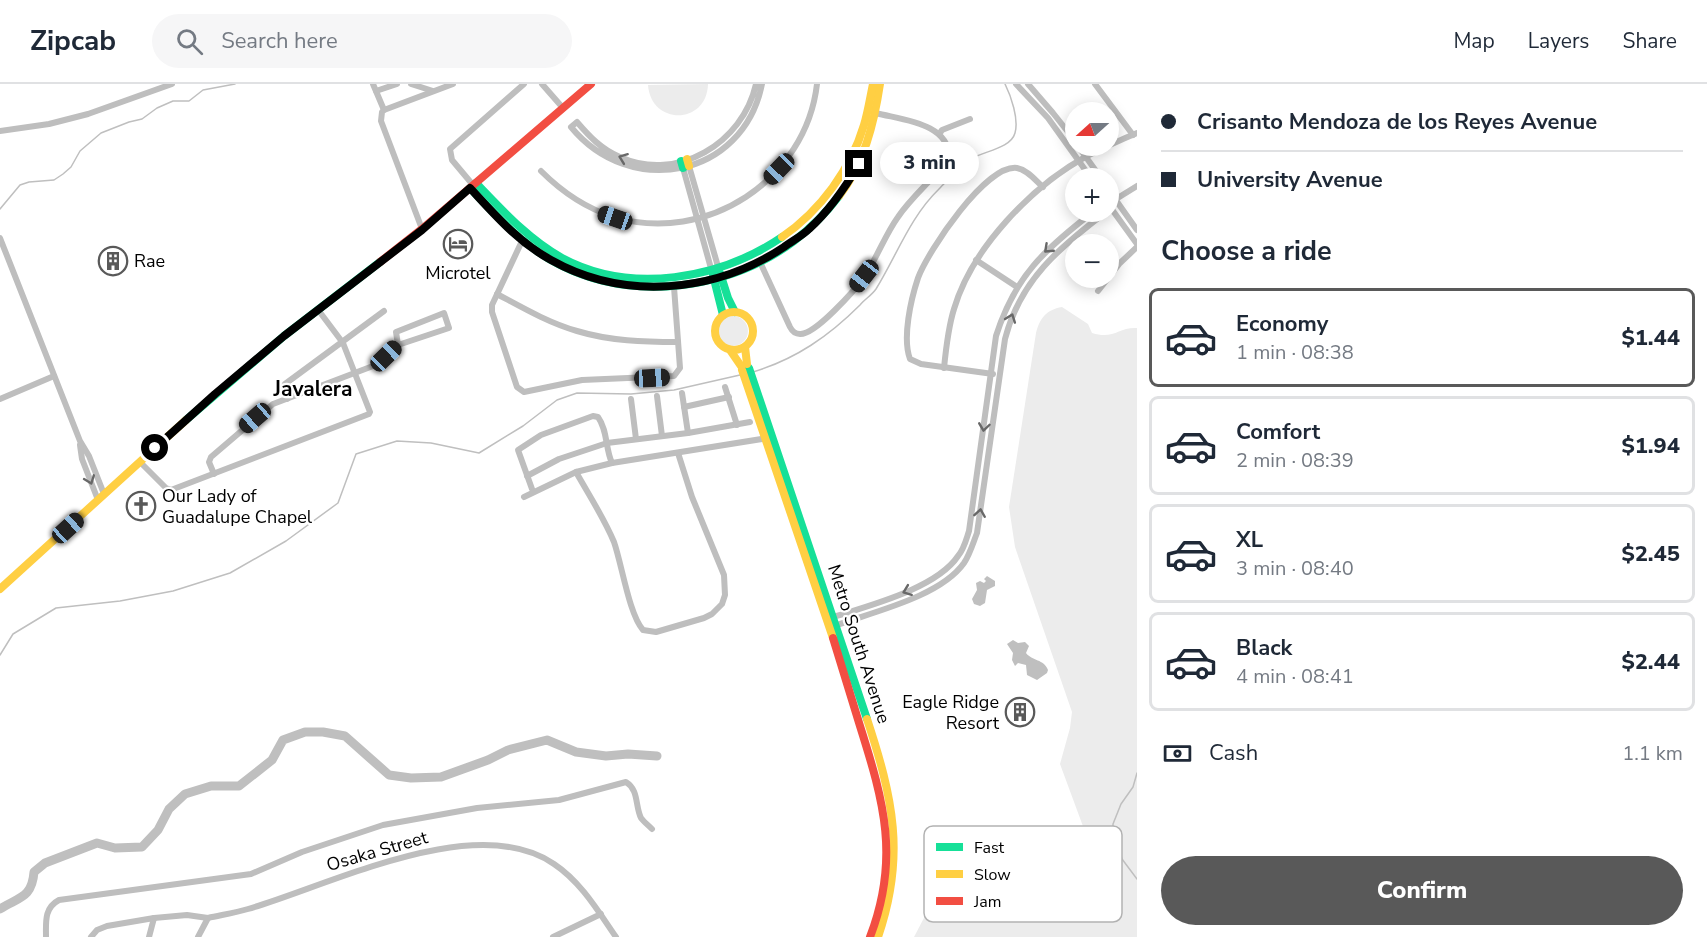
<!DOCTYPE html>
<meta charset="utf-8">
<style>
body{margin:0;font-family:"Nunito Sans",sans-serif;background:#f6f6f7;color:#1f2937;height:100vh;display:flex;flex-direction:column;font-size:22px;white-space:nowrap}
*{box-sizing:border-box;margin:0}
p{font-size:20px;color:#747a83}
.icon{flex:none;width:33px;height:33px;fill:none;stroke:currentColor;stroke-width:2;stroke-linecap:round;stroke-linejoin:round}
.map{position:relative;flex:1;overflow:hidden}
.sheet{display:flex;flex-direction:column;background:#fff;width:570px}
.sheet>*{flex:none}
.banner{display:grid;align-content:center;height:132px;padding:0 24px;background:#fff}
.needle{width:39px;rotate:249deg}
.fabs{position:absolute;left:1065px;top:18px;display:grid;gap:12px}
.fabs a{display:grid;place-items:center;width:54px;height:54px;border-radius:50%;background:#fff;box-shadow:0 3px 15px #0003;font-size:30px}
.end{position:absolute;width:27px;height:27px;margin:-14px;border:8px solid #000;background:#fff;box-shadow:0 0 0 3px #fff}
.from{border-radius:50%}
.bubble{position:absolute;height:42px;border-radius:21px;background:#fff;box-shadow:0 3px 15px #0003;font-size:20px;font-weight:800;line-height:42px;text-align:center}
.car{position:absolute;width:18px;height:36px;margin:-18px -9px;border-radius:8px;box-shadow:0 0 4px 2px #0007;background:linear-gradient(#222 24%,#8ab4d8 0 40%,#222 0 76%,#8ab4d8 0 86%,#222 0)}
.banner b{display:flex;align-items:center;gap:21px;height:57px;font-size:22px}
.banner b+b{border-top:2px solid #e0e1e3}
.banner i{width:15px;height:15px;background:#1f2937}
ul{padding:0;list-style:none}
li{display:flex;align-items:center;gap:18px;height:99px;margin:0 12px 9px;padding:0 12px;border:3px solid #e0e1e3;border-radius:9px}
li div{flex:1}
li b{display:block;font-size:22px}
li em{font-style:normal;font-weight:800}
li.selected{border-color:#595959}
li>.icon{width:54px;height:54px;stroke-width:1.5}
h2{padding:0 24px;font-size:27px;line-height:72px}
.pay{display:flex;align-items:center;gap:15px;height:66px;padding:0 24px;font-size:22px}
.pay p{margin-inline-start:auto}
.button{display:flex;gap:12px;margin-top:auto;padding:12px 24px}
.button a{flex:1;height:69px;border-radius:36px;background:#595959;color:#fff;font-size:24px;font-weight:800;line-height:69px;text-align:center}
header{display:flex;align-items:center;gap:36px;box-sizing:border-box;height:84px;padding:0 30px;background:#fff;border-bottom:2px solid #e0e1e3}
header strong{font-size:28px}
nav{display:flex;gap:33px;margin-inline-start:auto;font-size:21px}
.search{width:420px;height:54px;background:#f6f6f7;display:flex;align-items:center;gap:15px;box-sizing:border-box;padding:0 21px;border-radius:33px;color:#747a83;font-size:22px}
main{display:flex;flex:1;min-height:0}
.map>svg:first-child{display:block}
.green{fill:#ececec}
.water{fill:#bfbfbf}
.lines{fill:none;stroke-linecap:round;stroke-linejoin:round}
.stream{stroke:#bfbfbf;stroke-width:1.5}
.river{stroke:#bfbfbf;stroke-width:9}
.street{stroke:#bebebe;stroke-width:6}
.fast{stroke:#16e098;stroke-width:8}
.slow{stroke:#ffcf43;stroke-width:8}
.jam{stroke:#f24e42;stroke-width:8}
.oneway{stroke:#686868}
.route{stroke:#000;stroke-width:8}
.labels{text-anchor:middle;stroke-width:4.5;stroke-linejoin:round;paint-order:stroke}
.poi-label{font-size:18px;fill:#000;stroke:#fff;text-anchor:start}
.street-label{font-size:18px;fill:#000;stroke:#fff}
.quarter-label{font-size:21px;font-weight:bold;fill:#000;stroke:#fff}
.key{fill:#fff;stroke:#b2b2b2;stroke-width:1.5}
.key-label{font-size:16px;fill:#000}
</style>
<header>
<strong>Zipcab</strong>
<div class="search"><svg class="icon" aria-label="search" viewBox="0 0 24 24"><circle cx="10" cy="10" r="6"/><path d="M15 15l6 6"/></svg>Search here</div>
<nav><a>Map</a><a>Layers</a><a>Share</a></nav>
</header>
<main>
<div class="map">
<svg width="1137" height="853" viewBox="0 0 1137 853">
<rect width="100%" height="100%" fill="#fff"/>
<g class="green">
<path d="M708 0C707 41 651 42 648 1Z"/>
<path d="M1062 223 1088 240 1092 249C1114 256 1118 243 1137 244V853H914L925 832 961 805 1019 786 1075 760 1084 745 1060 680 1070 644 1072 628 1015 463 1009 423 1036 249C1040 234 1046 226 1062 223Z"/>
<circle cx="733" cy="247" r="15"/>
</g>
<g class="water">
<path d="M987 492 995 497V502L987 506 985 519 980 522 974 520 972 515 977 506 976 499 980 497 984 499 986 497 984 495Z"/>
<path d="M1013 556 1018 559 1025 558 1029 562 1026 569C1032 577 1044 575 1048 586L1047 589 1037 596 1027 591 1026 581 1018 579 1015 582 1012 576 1013 569 1007 560Z"/>
</g>
<g class="lines">
<g class="stream">
<path d="M0 125 20 101 29 98 54 96 63 90 71 83 80 67 101 49 129 38 142 35 157 24 173 17H189L203 6 235 0"/>
<path d="M753 288C796 275 829 252 860 221 865 215 872 211 876 205 897 171 910 133 939 105 949 95 961 81 973 74 985 67 1011 64 1015 49 1019 35 1011 12 1005 0"/>
<path d="M0 571 13 550 56 524 120 517 173 507 230 489 286 457 338 419 356 370 397 357 431 359 479 369 523 342 557 316 577 309 631 310 674 306 740 291"/>
<path d="M1137 689 1133 703 1121 720 1113 740V747L1122 775 1137 795"/>
</g>
<path class="river" d="M0 825C19 813 32 814 34 788L45 779 97 759 115 764 142 763 158 746 169 725 185 710 211 702H239L272 676 283 656 305 648H323L345 652 389 691 411 694 441 693 488 676 508 666 547 656 576 668 606 672 628 670 657 672"/>
<g class="street">
<path d="M373 0 384 26"/>
<path d="M411 0 433 7"/>
<path d="M542 0 563 24"/>
<path d="M756 0C743 59 677 99 620 73 602 66 589 52 577 38L571 43C630 115 743 94 762 0"/>
<path d="M1016 0 1048 34 1091 94"/>
<path d="M1028 0 1053 29 1076 58"/>
<path d="M1095 0 1133 51"/>
<path d="M376 7 397 0"/>
<path d="M0 47 49 40 88 30 172 0"/>
<path d="M940 49 942 46 970 35"/>
<path d="M1078 62 1101 94"/>
<path d="M689 82 719 186"/>
<path d="M683 84 712 188"/>
<path d="M541 87C562 108 585 124 614 133 706 161 806 96 817 0"/>
<path d="M473 101 452 76 450 65 524 0"/>
<path d="M1108 105 1137 146"/>
<path d="M1108 117 1116 115 1137 102"/>
<path d="M1108 120 1137 160"/>
<path d="M422 145 381 37 382 28 384 26 453 0"/>
<path d="M0 154 80 357 89 372 104 410"/>
<path d="M522 157 492 221V228L517 303 524 308 582 296 674 292 680 284 674 203"/>
<path d="M976 176 1017 203"/>
<path d="M760 178 790 243C792 247 795 250 800 250 815 251 855 206 864 193 877 174 885 151 898 133 913 111 934 95 949 74 950 39 902 36 876 29"/>
<path d="M1098 207 1120 179 1137 163"/>
<path d="M497 210C523 224 549 239 577 247 610 257 644 258 678 258"/>
<path d="M944 284C946 264 948 244 954 225 972 164 1032 102 1087 72 1103 64 1120 56 1137 49"/>
<path d="M993 290 921 280 910 275C902 254 911 215 918 194 928 167 986 80 1017 84 1028 86 1036 97 1043 103"/>
<path d="M725 303 737 341"/>
<path d="M682 309 688 349"/>
<path d="M657 312 662 352"/>
<path d="M0 315 54 292"/>
<path d="M287 315 283 303 285 300 384 227"/>
<path d="M631 315 636 355"/>
<path d="M684 323 729 313"/>
<path d="M80 361 82 375 98 416"/>
<path d="M140 378 166 404 171 406 369 330 370 328 343 259 319 227"/>
<path d="M576 388C589 411 604 434 614 458 622 481 629 530 643 546L656 548 704 534 712 530 722 520 725 511 724 491 692 413 678 369"/>
<path d="M214 390 209 378 211 373 273 320 373 282 398 261 449 244 444 229 396 248 398 261"/>
<path d="M527 392 559 375 607 359 688 349 750 338"/>
<path d="M532 405 518 366 541 351 593 332 598 333C608 347 605 364 612 379"/>
<path d="M524 413 576 388 612 379 768 354"/>
<path d="M830 534C867 522 936 505 958 472 964 465 966 456 969 447L996 252C1015 192 1045 165 1093 128"/>
<path d="M834 542C872 528 940 513 964 479 970 470 973 459 977 449L1005 255C1020 196 1060 163 1106 128"/>
<path d="M46 853C46 838 44 824 59 816L251 790 302 768 383 741 477 724 559 716 626 698C639 706 635 722 641 734 644 738 648 741 652 745"/>
<path d="M91 853 97 846 107 842 154 834 187 831 208 834"/>
<path d="M149 853 154 834"/>
<path d="M198 853 208 834C221 831 235 829 248 825 328 802 476 726 554 780 581 798 598 827 616 853"/>
<path d="M553 853 601 830"/>
</g>
<g class="fast">
<path d="M681 77 683 84"/>
<path d="M476 99C502 126 528 155 562 174 631 211 720 195 782 153"/>
<path d="M470 104C497 133 524 163 560 181 633 218 729 206 794 157 811 144 826 129 839 112"/>
<path d="M720 189 728 214 735 228"/>
<path d="M713 191 723 231"/>
<path d="M749 284 867 635"/>
<path d="M186 336 284 252 380 178"/>
</g>
<g class="slow">
<path d="M687 75 689 82"/>
<path d="M839 112C864 80 874 40 880 0"/>
<path d="M782 153C820 127 851 85 864 41 868 28 870 14 873 0"/>
<circle cx="734" cy="247" r="19"/>
<path d="M745 263 747 280"/>
<path d="M730 266 741 282"/>
<path d="M742 286 833 554"/>
<path d="M0 505 186 336"/>
<path d="M867 635C893 714 906 772 878 853"/>
</g>
<g class="jam">
<path d="M380 178 422 145 591 0"/>
<path d="M833 554C842 583 851 613 860 642 884 718 900 775 870 853"/>
</g>
</g>
<defs><path id="oneway-chevron" d="M-2-3.5L2.5 0L-2 3.5" fill="none" stroke-width="1.6" stroke-linecap="round" stroke-linejoin="round" transform="scale(1.5)"/></defs>
<g class="oneway">
<use href="#oneway-chevron" transform="translate(623 74) rotate(-159)"/>
<use href="#oneway-chevron" transform="translate(1048 165) rotate(137)"/>
<use href="#oneway-chevron" transform="translate(1011 234) rotate(-70)"/>
<use href="#oneway-chevron" transform="translate(984 343) rotate(98)"/>
<use href="#oneway-chevron" transform="translate(90 396) rotate(69)"/>
<use href="#oneway-chevron" transform="translate(980 429) rotate(-81)"/>
<use href="#oneway-chevron" transform="translate(907 507) rotate(159)"/>
</g>
<g class="lines">
<path class="route" d="M155 364 215 310 284 252 422 146 470 104C495 131 518 158 551 176 624 217 715 209 784 163 792 157 802 152 809 145 830 126 845 104 859 80"/>
</g>
<defs>
<g id="hotel-ring" transform="scale(1.5)"><circle r="9.5" fill="#fff" stroke="#595959" stroke-width="1.5"/><path d="M-6-4.5h1.5V1H6V5H4.5V3h-9V5H-6ZM-4 0a1.8 1.8 0 1 1 3.6 0ZM.5 0V-2.5h3Q6-2.5 6 0Z" fill="#595959"/></g>
<g id="building-ring" transform="scale(1.5)"><circle r="9.5" fill="#fff" stroke="#595959" stroke-width="1.5"/><path d="M-4-6H4V6H1V3H-1V6H-4ZM-2.5-4.3h1.7v1.8h-1.7ZM.8-4.3h1.7v1.8H.8ZM-2.5-1h1.7V.8h-1.7ZM.8-1h1.7V.8H.8Z" fill="#595959"/></g>
<g id="church-ring" transform="scale(1.5)"><circle r="9.5" fill="#fff" stroke="#595959" stroke-width="1.5"/><path d="M-1.2-6h2.4v3.5h3.3v2.4h-3.3V6h-2.4V-.1h-3.3v-2.4h3.3Z" fill="#595959"/></g>
</defs>
<g fill-rule="evenodd">
<use href="#hotel-ring" x="458" y="160"/>
<use href="#building-ring" x="113" y="177"/>
<use href="#church-ring" x="141" y="422"/>
<use href="#building-ring" x="1020" y="628"/>
</g>
<g class="labels">
<g class="poi-label">
<text x="134" y="183">Rae</text>
<text x="458" y="195" text-anchor="middle">Microtel</text>
<text x="162" y="418">Our Lady of<tspan x="162" dy="21">Guadalupe Chapel</tspan></text>
<text x="999" y="624" text-anchor="end">Eagle Ridge<tspan x="999" dy="21">Resort</tspan></text>
</g>
<g class="street-label">
<text transform="translate(859 560) rotate(72)" y="6">Metro South Avenue</text>
<text transform="translate(377 767) rotate(-16)" y="6">Osaka Street</text>
</g>
<g class="quarter-label">
<text x="313" y="312">Javalera</text>
</g>
</g>
<rect x="924" y="742" width="198" height="96" rx="9" class="key"/>
<rect x="936" y="759" width="27" height="8" fill="#16e098"/>
<rect x="936" y="786" width="27" height="8" fill="#ffcf43"/>
<rect x="936" y="813" width="27" height="8" fill="#f24e42"/>
<g class="key-label">
<text x="974" y="769">Fast</text>
<text x="974" y="796">Slow</text>
<text x="974" y="823">Jam</text>
</g>
</svg>
<div class="fabs">
<a><svg class="needle" viewBox="-14 -14 28 28"><path d="M0-13l5 13h-10z" fill="#e53935"/><path d="M0 13l5-13h-10z" fill="#747a83"/></svg></a>
<a>+</a>
<a>−</a>
</div>
<i class="end from" style="left:155px;top:364px"></i>
<i class="end" style="left:859px;top:80px"></i>
<div class="bubble" style="left:880px;top:58px;width:99px">3 min</div>
<i class="car" style="left:779px;top:85px;rotate:224deg"></i>
<i class="car" style="left:615px;top:134px;rotate:289deg"></i>
<i class="car" style="left:864px;top:192px;rotate:218deg"></i>
<i class="car" style="left:386px;top:272px;rotate:46deg"></i>
<i class="car" style="left:652px;top:294px;rotate:87deg"></i>
<i class="car" style="left:255px;top:334px;rotate:229deg"></i>
<i class="car" style="left:68px;top:444px;rotate:48deg"></i>
</div>
<section class="sheet">
<div class="banner">
<b><i class="from"></i>Crisanto Mendoza de los Reyes Avenue</b>
<b><i></i>University Avenue</b>
</div>
<h2>Choose a ride</h2>
<ul>
<li class="selected"><svg class="icon" aria-label="car" viewBox="0 0 24 24"><path d="M5 17H2v-5l4-1 3-4h7l3 4 3 1v5h-3M9 17h6M6 11h13"/><circle cx="7" cy="17" r="2"/><circle cx="17" cy="17" r="2"/></svg><div><b>Economy</b><p>1 min · 08:38</p></div><em>$1.44</em></li>
<li><svg class="icon" aria-label="car" viewBox="0 0 24 24"><path d="M5 17H2v-5l4-1 3-4h7l3 4 3 1v5h-3M9 17h6M6 11h13"/><circle cx="7" cy="17" r="2"/><circle cx="17" cy="17" r="2"/></svg><div><b>Comfort</b><p>2 min · 08:39</p></div><em>$1.94</em></li>
<li><svg class="icon" aria-label="car" viewBox="0 0 24 24"><path d="M5 17H2v-5l4-1 3-4h7l3 4 3 1v5h-3M9 17h6M6 11h13"/><circle cx="7" cy="17" r="2"/><circle cx="17" cy="17" r="2"/></svg><div><b>XL</b><p>3 min · 08:40</p></div><em>$2.45</em></li>
<li><svg class="icon" aria-label="car" viewBox="0 0 24 24"><path d="M5 17H2v-5l4-1 3-4h7l3 4 3 1v5h-3M9 17h6M6 11h13"/><circle cx="7" cy="17" r="2"/><circle cx="17" cy="17" r="2"/></svg><div><b>Black</b><p>4 min · 08:41</p></div><em>$2.44</em></li>
</ul>
<div class="pay"><svg class="icon" aria-label="cash" viewBox="0 0 24 24"><path d="M3 7h18v10H3z"/><circle cx="12" cy="12" r="2"/></svg>Cash<p>1.1 km</p></div>
<div class="button"><a>Confirm</a></div>
</section>
</main>
